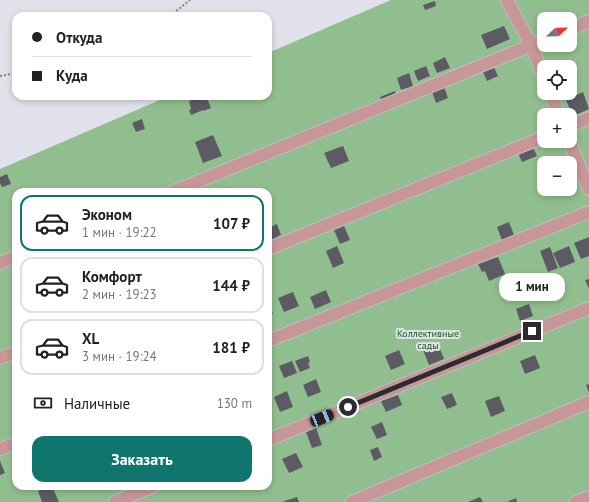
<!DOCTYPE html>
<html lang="ru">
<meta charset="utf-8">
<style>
body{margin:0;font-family:"PT Sans",sans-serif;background:#f6f6f6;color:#222;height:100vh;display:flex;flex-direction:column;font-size:15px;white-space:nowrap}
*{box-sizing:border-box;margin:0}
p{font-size:13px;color:#767676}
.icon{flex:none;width:22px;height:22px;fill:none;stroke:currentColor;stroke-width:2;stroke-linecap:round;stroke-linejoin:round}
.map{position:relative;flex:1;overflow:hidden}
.sheet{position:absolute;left:12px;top:188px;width:260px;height:302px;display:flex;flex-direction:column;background:#fff;border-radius:12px;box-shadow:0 2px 6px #0003}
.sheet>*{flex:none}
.top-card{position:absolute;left:12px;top:12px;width:260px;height:88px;border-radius:12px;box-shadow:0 2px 6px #0003;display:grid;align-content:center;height:88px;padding:0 20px;background:#fff}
.needle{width:26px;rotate:68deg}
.tools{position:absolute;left:537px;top:12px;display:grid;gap:8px}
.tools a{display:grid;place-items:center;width:40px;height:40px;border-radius:8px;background:#fff;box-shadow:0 2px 6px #0003;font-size:20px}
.end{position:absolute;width:18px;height:18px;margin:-9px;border:5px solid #2c2c30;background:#fff;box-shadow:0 0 0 2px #fff}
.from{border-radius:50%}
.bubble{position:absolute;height:28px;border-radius:12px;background:#fff;box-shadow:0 2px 6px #0003;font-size:13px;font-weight:700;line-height:28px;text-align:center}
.car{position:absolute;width:12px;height:24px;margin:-12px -6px;border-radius:5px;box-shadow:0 0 3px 1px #0007;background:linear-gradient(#222 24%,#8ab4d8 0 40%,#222 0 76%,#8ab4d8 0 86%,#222 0)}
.top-card b{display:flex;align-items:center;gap:14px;height:38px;font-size:15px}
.top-card b+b{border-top:1px solid #e0e0e0}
.top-card i{width:10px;height:10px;background:#222}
ul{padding:7px 0 0;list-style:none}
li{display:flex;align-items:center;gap:12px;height:56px;margin:0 8px 6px;padding:0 12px;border:2px solid #e0e0e0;border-radius:12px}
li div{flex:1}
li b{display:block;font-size:15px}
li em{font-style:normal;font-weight:700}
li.active{border-color:#0f766e}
li>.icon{width:36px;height:36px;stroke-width:1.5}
.pay{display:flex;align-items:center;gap:10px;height:44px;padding:0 20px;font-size:15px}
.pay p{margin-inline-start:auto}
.button{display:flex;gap:8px;margin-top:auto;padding:8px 20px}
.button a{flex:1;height:46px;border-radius:12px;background:#0f766e;color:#fff;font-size:16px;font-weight:700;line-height:46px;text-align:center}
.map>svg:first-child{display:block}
.green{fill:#91be8e;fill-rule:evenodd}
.building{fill:#5c5b64}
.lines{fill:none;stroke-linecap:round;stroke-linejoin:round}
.minor-casing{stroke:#bdbdc6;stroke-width:14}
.path{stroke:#818188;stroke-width:2;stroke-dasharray:2 2;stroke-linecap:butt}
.minor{stroke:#c79797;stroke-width:12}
.route{stroke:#2c2c30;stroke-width:5}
.labels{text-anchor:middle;stroke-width:4;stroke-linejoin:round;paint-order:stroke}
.park-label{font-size:10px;fill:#115c12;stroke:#e1e1eb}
</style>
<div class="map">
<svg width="589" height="502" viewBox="0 0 589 502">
<rect width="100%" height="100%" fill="#e1e1eb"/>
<path class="green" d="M391 0H589V502H0V169L169 96H268V53ZM544 19H570V45H544ZM544 67H570V93H544ZM544 115H570V141H544ZM544 163H570V189H544ZM16 192H268V486H16Z"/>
<g class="building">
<path d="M435 1 436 6 425 10 423 5Z"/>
<path d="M504 26 510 39 487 49 481 35Z"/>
<path d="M445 57 450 68 437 73 433 63Z"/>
<path d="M492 63 498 76 487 81 481 68Z"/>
<path d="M426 66 430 76 418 81 414 71Z"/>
<path d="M409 73 413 86 401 90 397 78Z"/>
<path d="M444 87 448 98 436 103 432 92Z"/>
<path d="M395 91 396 95 382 101 380 97Z"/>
<path d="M583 92 589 109 573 116 566 100Z"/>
<path d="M197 96H206L211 108 203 111V110L191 115 189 110 191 109 189 101 198 97Z"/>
<path d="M142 119 145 129 136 132 132 123Z"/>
<path d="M213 135 222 156 203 163 195 142Z"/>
<path d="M343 146 349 161 331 168 324 153Z"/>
<path d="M533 147 537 156 522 162 518 153Z"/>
<path d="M7 174 11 184 2 187 0 183V177Z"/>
<path d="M509 222 514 235 502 240 497 227Z"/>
<path d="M277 224 281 235 268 241V228Z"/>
<path d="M344 226 350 240 340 244 334 230Z"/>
<path d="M589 237V256L581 259 574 243Z"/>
<path d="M337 246 344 263 333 268 326 251Z"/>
<path d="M569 246 575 262 560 268 553 253Z"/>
<path d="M550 247 558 268 548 272 540 251Z"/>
<path d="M498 257 505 274 489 281 485 271 482 272 478 264Z"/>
<path d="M589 279V289L585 280Z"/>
<path d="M326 290 331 302 315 309 310 297Z"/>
<path d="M293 292 299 306 284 312 278 298Z"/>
<path d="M268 302 273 314 268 316Z"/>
<path d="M529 304 533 316 520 321 516 309Z"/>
<path d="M438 344 444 359 429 365 423 350Z"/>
<path d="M399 350 405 364 391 370 385 356Z"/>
<path d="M535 355 540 368 525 374 520 361Z"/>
<path d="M308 356 310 362 308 363 310 368 300 372 295 361Z"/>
<path d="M292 361 297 373 284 378 279 366Z"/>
<path d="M316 379 321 392 308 397 303 385Z"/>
<path d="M589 384V393L586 385Z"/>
<path d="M287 391 293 407 280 412 274 397Z"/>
<path d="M452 393 457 405 447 409 441 397Z"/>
<path d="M398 395 402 405 386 412 381 401Z"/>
<path d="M499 396 505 411 491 417 485 401Z"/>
<path d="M382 422 387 435 377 439 371 427Z"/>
<path d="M316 428 322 445 312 448 306 432Z"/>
<path d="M378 447 382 457 374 461 370 450Z"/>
<path d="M296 453 303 467 289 473 282 459Z"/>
<path d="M0 461 5 473 0 475Z"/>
<path d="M52 486 59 502H42L38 491Z"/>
<path d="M297 497 299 502H282Z"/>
<path d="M480 497 483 502H468Z"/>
<path d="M516 498 517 502H507Z"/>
</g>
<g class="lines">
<g class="minor-casing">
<g id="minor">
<path d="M507 0 531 45 544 78"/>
<path d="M570 29 589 21"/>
<path d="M550 93 559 115"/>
<path d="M570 126 589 118"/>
<path d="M569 141 589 189"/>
<path d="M172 192 544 40"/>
<path d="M268 249 544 137"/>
<path d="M0 263 16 256"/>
<path d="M268 341 589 212"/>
<path d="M0 358 16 352"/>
<path d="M268 440 589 308"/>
<path d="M0 449 16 443"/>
<path d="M115 502 154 486"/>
<path d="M352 502 589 402"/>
<path d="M576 502 589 497"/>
</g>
</g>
<g class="path">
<path d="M170 16 190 0"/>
<path d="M0 76 16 73"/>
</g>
<use href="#minor" class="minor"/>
</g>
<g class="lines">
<path class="route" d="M348 407 532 331"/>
</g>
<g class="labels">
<g class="park-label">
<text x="428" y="337">Коллективные<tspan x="428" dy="12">сады</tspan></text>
</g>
</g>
</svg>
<div class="tools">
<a><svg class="needle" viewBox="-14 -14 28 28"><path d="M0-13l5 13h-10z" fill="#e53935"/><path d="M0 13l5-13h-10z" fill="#767676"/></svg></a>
<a><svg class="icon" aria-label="locate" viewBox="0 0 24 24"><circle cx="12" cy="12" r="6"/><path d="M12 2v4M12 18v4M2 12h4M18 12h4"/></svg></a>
<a>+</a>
<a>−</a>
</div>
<i class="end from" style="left:348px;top:407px"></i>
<i class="end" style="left:532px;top:331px"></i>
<div class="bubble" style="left:499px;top:273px;width:66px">1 мин</div>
<i class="car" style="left:322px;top:418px;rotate:68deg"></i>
<div class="top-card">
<b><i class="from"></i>Откуда</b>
<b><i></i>Куда</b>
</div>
<section class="sheet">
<ul>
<li class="active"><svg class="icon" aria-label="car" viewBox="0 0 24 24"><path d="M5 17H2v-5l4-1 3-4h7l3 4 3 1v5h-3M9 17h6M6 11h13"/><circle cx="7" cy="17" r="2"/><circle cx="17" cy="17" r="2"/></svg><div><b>Эконом</b><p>1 мин · 19:22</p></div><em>107 ₽</em></li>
<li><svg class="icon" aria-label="car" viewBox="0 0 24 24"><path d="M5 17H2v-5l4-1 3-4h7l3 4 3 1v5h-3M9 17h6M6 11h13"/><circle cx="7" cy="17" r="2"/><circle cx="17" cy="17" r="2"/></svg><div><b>Комфорт</b><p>2 мин · 19:23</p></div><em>144 ₽</em></li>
<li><svg class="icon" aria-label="car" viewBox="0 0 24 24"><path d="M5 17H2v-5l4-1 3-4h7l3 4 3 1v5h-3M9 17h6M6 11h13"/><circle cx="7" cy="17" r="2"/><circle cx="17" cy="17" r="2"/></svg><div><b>XL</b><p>3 мин · 19:24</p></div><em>181 ₽</em></li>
</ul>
<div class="pay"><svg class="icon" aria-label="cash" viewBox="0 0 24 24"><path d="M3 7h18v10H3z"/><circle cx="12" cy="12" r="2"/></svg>Наличные<p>130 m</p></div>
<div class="button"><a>Заказать</a></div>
</section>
</div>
